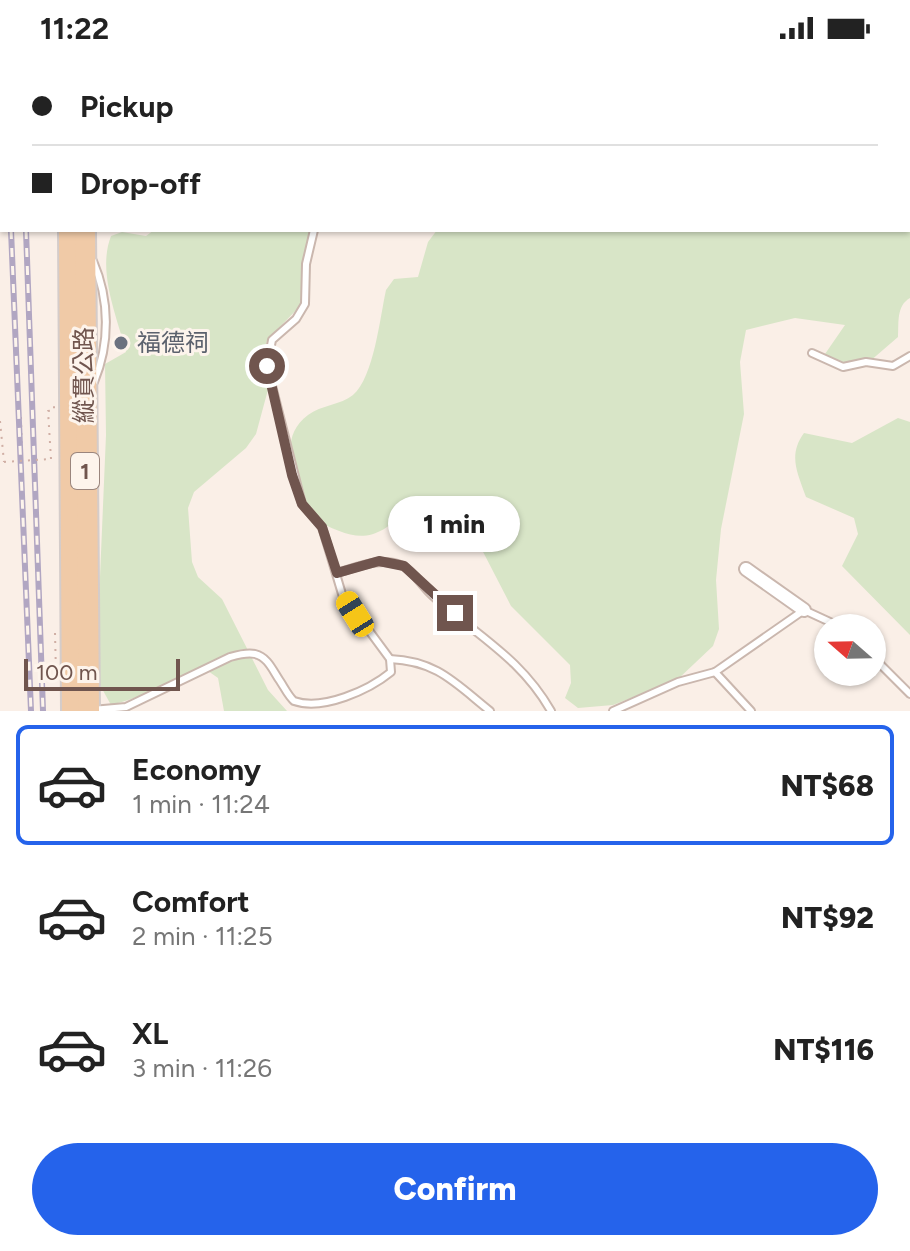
<!DOCTYPE html>
<meta charset="utf-8">
<style>
body{margin:0;font-family:Figtree,"Noto Sans TC",sans-serif;background:#f2f2f2;color:#222;height:100vh;display:flex;flex-direction:column;font-size:30px;white-space:nowrap}
*{box-sizing:border-box;margin:0}
p{font-size:26px;color:#767676}
.icon{flex:none;width:44px;height:44px;fill:none;stroke:currentColor;stroke-width:2;stroke-linecap:round;stroke-linejoin:round}
.map{position:relative;height:655px;overflow:hidden}
.side{display:flex;flex-direction:column;background:#fff;flex:1}
.side>*{flex:none}
.guide{position:absolute;left:0px;top:0px;width:910px;height:176px;box-shadow:0 2px 6px #0004;display:grid;align-content:center;height:176px;padding:0 32px;background:#fff}
.needle{width:52px;rotate:290deg}
.controls{position:absolute;left:814px;top:558px;display:grid;gap:16px}
.controls a{display:grid;place-items:center;width:72px;height:72px;border-radius:50%;background:#fff;box-shadow:0 2px 6px #0004;font-size:40px}
.scale{position:absolute;left:24px;bottom:20px;width:156px;box-sizing:border-box;padding-left:8px;border:4px solid #70554e;border-top:0;font-size:22px;line-height:28px;white-space:nowrap;color:#70554e;-webkit-text-stroke:6px #fdf4ec;paint-order:stroke}
.end{position:absolute;width:36px;height:36px;margin:-18px;border:10px solid #70554e;background:#fff;box-shadow:0 0 0 4px #fff}
.from{border-radius:50%}
.bubble{position:absolute;height:56px;border-radius:28px;background:#fff;box-shadow:0 2px 6px #0004;font-size:26px;font-weight:800;line-height:56px;text-align:center}
.car{position:absolute;width:24px;height:48px;margin:-24px -12px;border-radius:10px;box-shadow:0 0 6px 2px #0007;background:linear-gradient(#f5c518 24%,#345 0 40%,#f5c518 0 76%,#345 0 86%,#f5c518 0)}
.guide b{display:flex;align-items:center;gap:28px;height:76px;font-size:30px}
.guide b+b{border-top:2px solid #e0e0e0}
.guide i{width:20px;height:20px;background:#222}
ul{padding:14px 0 0;list-style:none}
li{display:flex;align-items:center;gap:24px;height:120px;margin:0 16px 12px;padding:0 16px;border:4px solid transparent;border-radius:12px}
li div{flex:1}
li b{display:block;font-size:30px}
li em{font-style:normal;font-weight:800}
li.on{border-color:#2563eb}
li>.icon{width:72px;height:72px;stroke-width:1.5}
.cta{display:flex;gap:16px;margin-top:auto;padding:16px 32px}
.cta a{flex:1;height:92px;border-radius:48px;background:#2563eb;color:#fff;font-size:32px;font-weight:800;line-height:92px;text-align:center}
.status{display:flex;justify-content:space-between;align-items:center;height:56px;padding:0 40px;background:#fff;direction:ltr}
.status svg{height:22px;fill:currentColor}
.map>svg:first-child{display:block}
.green{fill:#d8e5c7}
.lines{fill:none;stroke-linecap:round;stroke-linejoin:round}
.lane-casing{stroke:#cab7ae;stroke-width:10}
.street-casing{stroke:#cab7ae;stroke-width:16}
.primary-casing{stroke:#d4ccca;stroke-width:24}
.path{stroke:#d0afa5;stroke-width:2;stroke-dasharray:2 6;stroke-linecap:butt}
.lane{stroke:#fff;stroke-width:6}
.street{stroke:#fff;stroke-width:12}
.primary{stroke:#f0caa7;stroke-width:20}
.rail-casing{stroke:#b1a6c2;stroke-width:6}
.rail{stroke:#fdf4ec;stroke-width:3;stroke-dasharray:9;stroke-linecap:butt}
.path-bridge{stroke:#d0afa5;stroke-width:2;stroke-dasharray:2 6;stroke-linecap:butt}
.route{stroke:#70554e;stroke-width:10}
.worship-dot{fill:#6b7280;stroke:#fdf4ec;stroke-width:3}
.labels{text-anchor:middle;stroke-width:6;stroke-linejoin:round;paint-order:stroke}
.shield{fill:#fdf4ec;stroke:#9a857d;stroke-width:2}
.shield-label{font-size:22px;font-weight:bold;fill:#70554e}
.worship-label{font-size:24px;fill:#5b616d;stroke:#fdf4ec;text-anchor:start}
.street-label{font-size:24px;fill:#70554e;stroke:#fdf4ec}
</style>
<div class="status"><b>11:22</b><svg viewBox="0 0 49 12"><path d="M0 12V9h3v3zM5 12V6h3v6zM10 12V3h3v9zM15 12V0h3v12zM26 1h20v11H26zM47 4h2v5h-2z"/></svg></div>
<div class="map">
<svg width="910" height="655" viewBox="0 0 910 655">
<rect width="100%" height="100%" fill="#faefe7"/>
<g class="green">
<path d="M541 0H910V242C896 250 899 267 898 281L869 306 837 311 825 298 845 269 795 262 746 274 740 306 744 358 721 473 716 524 719 573 713 590 677 624 613 649 578 652 565 642 571 627 570 609 511 550 480 490 457 463 441 450 413 448C374 489 358 487 310 461 299 429 273 385 308 359 321 349 341 349 353 339 374 321 380 261 386 234L394 223 418 221 428 186 437 174H908V2Z"/>
<path d="M154 174H312L302 206 307 243 267 284 263 299 269 330 256 378 246 392 194 436 188 452 192 506 198 521 222 543 268 634 287 655H224L218 622 208 615C174 621 145 641 111 649L100 629 98 568 106 379 105 308 126 296C117 260 97 216 111 180L122 176 146 180Z"/>
<path d="M898 362 910 366V579L842 510 858 478 854 462 806 441C797 416 788 399 804 377L852 387Z"/>
</g>
<g class="lines">
<g class="lane-casing">
<g id="lane">
<path d="M298 0 299 2"/>
<path d="M93 205C110 244 110 288 94 326"/>
<path d="M812 297 843 311 866 306 893 310 910 300"/>
<path d="M337 517C358 511 381 500 403 510 414 515 423 532 433 540 477 580 520 601 551 655"/>
<path d="M872 600 910 638"/>
<path d="M390 603C437 605 455 627 490 655"/>
<path d="M715 616 751 655"/>
<path d="M92 654 126 651 230 601C237 599 247 596 255 598 268 601 273 615 280 625 284 631 289 641 294 645 323 655 369 634 391 616L390 603 342 538 322 471 302 448 267 310 272 284 296 263 305 248 306 208 314 174"/>
<path d="M613 655 678 626 715 616 804 554 843 572"/>
</g>
</g>
<g class="street-casing">
<path id="street" d="M746 513 804 554"/>
</g>
<g class="primary-casing">
<g id="primary">
<path d="M86 0V2"/>
<path d="M71 2V0"/>
<path d="M69 174 72 655"/>
<path d="M85 174 89 655"/>
</g>
</g>
<g class="path">
<path d="M435 0V2"/>
<path d="M21 361 22 405"/>
<path d="M0 365 4 406"/>
<path d="M51 403 48 355 54 354V350"/>
<path d="M55 577 56 618"/>
</g>
<use href="#lane" class="lane"/>
<use href="#street" class="street"/>
<use href="#primary" class="primary"/>
<g class="rail-casing">
<g id="rail">
<path d="M6 0V2"/>
<path d="M18 0 19 2"/>
<path d="M11 174 31 655"/>
<path d="M26 174 43 655"/>
</g>
</g>
<use href="#rail" class="rail"/>
<path class="path-bridge" d="M4 406 51 403"/>
</g>
<g class="lines">
<path class="route" d="M267 310 292 419 302 448 322 471 337 517 379 505 404 510 455 557"/>
</g>
<circle class="worship-dot" cx="121" cy="287" r="8"/>
<g class="labels">
<rect class="shield" x="71" y="397" width="28" height="36" rx="6"/>
<g class="shield-label">
<text x="85" y="423">1</text>
</g>
<g class="worship-label">
<text x="137" y="295">福德祠</text>
</g>
<g class="street-label">
<text transform="translate(84 319) rotate(-90)" y="8">縱貫公路</text>
</g>
</g>
</svg>
<div class="controls">
<a><svg class="needle" viewBox="-14 -14 28 28"><path d="M0-13l5 13h-10z" fill="#e53935"/><path d="M0 13l5-13h-10z" fill="#767676"/></svg></a>
</div>
<div class="scale">100 m</div>
<i class="end from" style="left:267px;top:310px"></i>
<i class="end" style="left:455px;top:557px"></i>
<div class="bubble" style="left:388px;top:440px;width:132px">1 min</div>
<i class="car" style="left:355px;top:558px;rotate:328deg"></i>
<div class="guide">
<b><i class="from"></i>Pickup</b>
<b><i></i>Drop-off</b>
</div>
</div>
<section class="side">
<ul>
<li class="on"><svg class="icon" aria-label="car" viewBox="0 0 24 24"><path d="M5 17H2v-5l4-1 3-4h7l3 4 3 1v5h-3M9 17h6M6 11h13"/><circle cx="7" cy="17" r="2"/><circle cx="17" cy="17" r="2"/></svg><div><b>Economy</b><p>1 min · 11:24</p></div><em>NT$68</em></li>
<li><svg class="icon" aria-label="car" viewBox="0 0 24 24"><path d="M5 17H2v-5l4-1 3-4h7l3 4 3 1v5h-3M9 17h6M6 11h13"/><circle cx="7" cy="17" r="2"/><circle cx="17" cy="17" r="2"/></svg><div><b>Comfort</b><p>2 min · 11:25</p></div><em>NT$92</em></li>
<li><svg class="icon" aria-label="car" viewBox="0 0 24 24"><path d="M5 17H2v-5l4-1 3-4h7l3 4 3 1v5h-3M9 17h6M6 11h13"/><circle cx="7" cy="17" r="2"/><circle cx="17" cy="17" r="2"/></svg><div><b>XL</b><p>3 min · 11:26</p></div><em>NT$116</em></li>
</ul>
<div class="cta"><a>Confirm</a></div>
</section>
